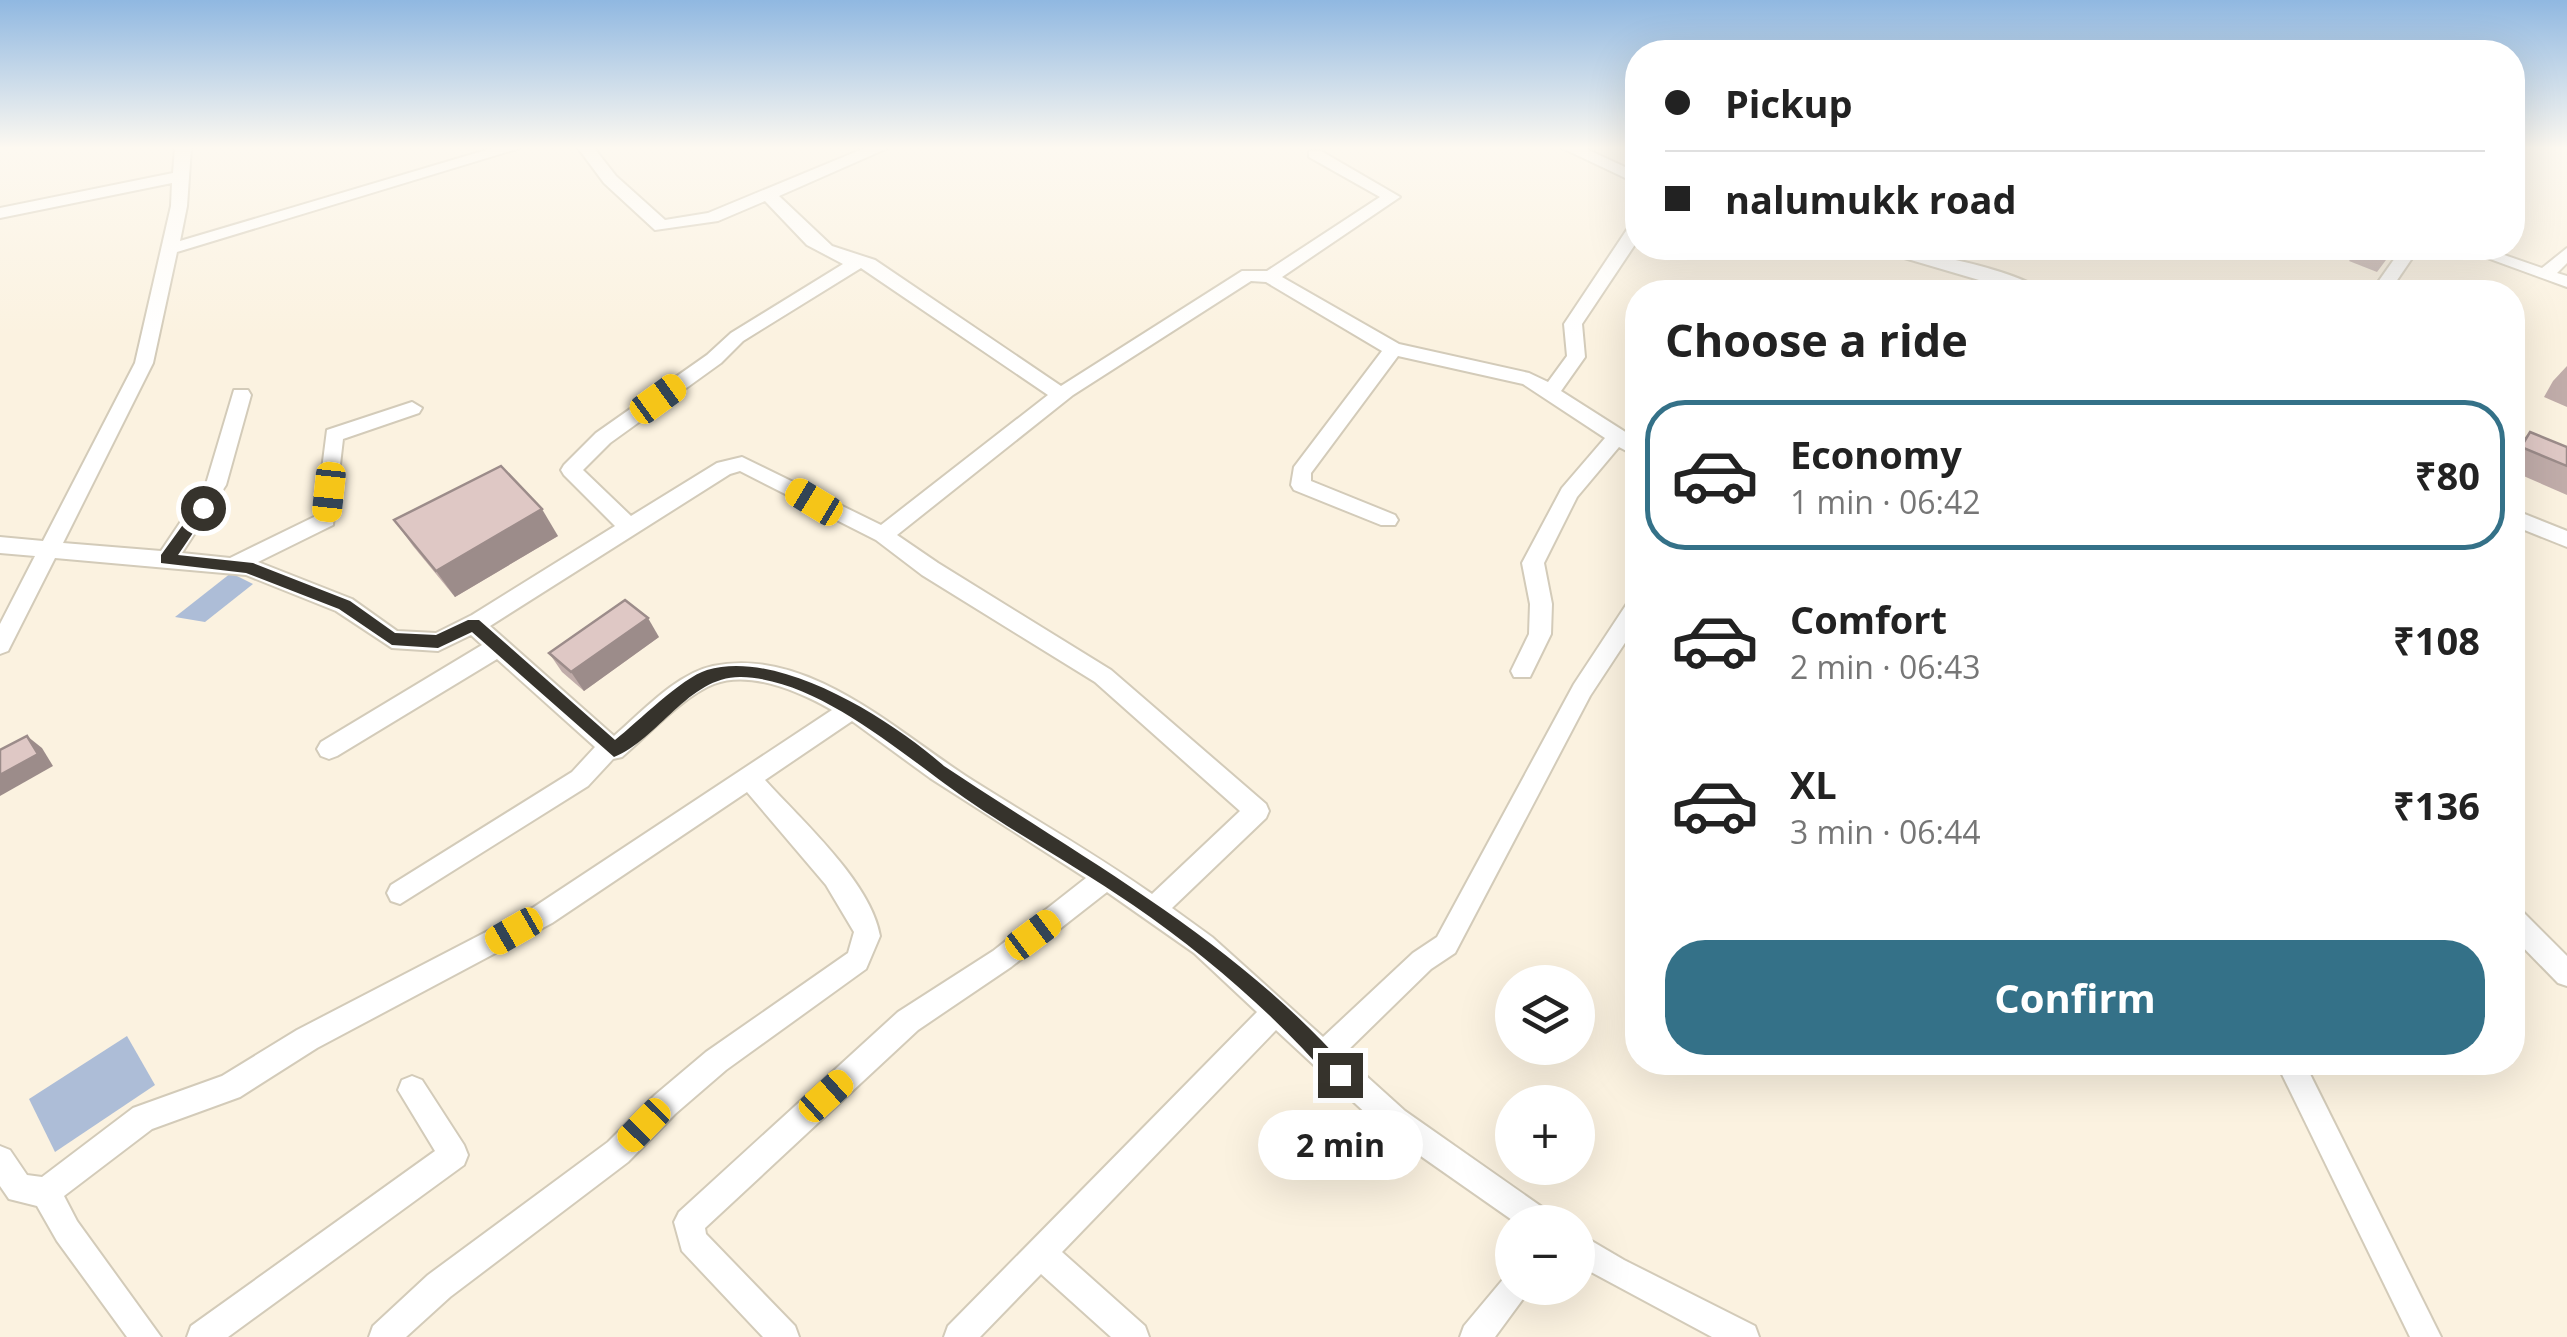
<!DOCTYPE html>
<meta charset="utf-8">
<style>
body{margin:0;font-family:"Open Sans",sans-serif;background:#f6f6f6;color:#222;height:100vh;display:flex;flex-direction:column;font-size:38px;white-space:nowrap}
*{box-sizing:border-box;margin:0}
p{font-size:32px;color:#767676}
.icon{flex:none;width:55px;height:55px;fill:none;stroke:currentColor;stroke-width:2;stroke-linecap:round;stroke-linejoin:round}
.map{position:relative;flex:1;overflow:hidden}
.side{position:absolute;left:1625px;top:280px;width:900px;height:795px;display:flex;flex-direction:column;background:#fff;border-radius:40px;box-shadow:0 10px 40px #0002}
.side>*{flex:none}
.top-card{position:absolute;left:1625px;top:40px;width:900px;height:220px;border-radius:40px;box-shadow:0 10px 40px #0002;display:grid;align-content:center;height:220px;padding:0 40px;background:#fff}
.buttons{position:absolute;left:1495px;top:965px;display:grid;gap:20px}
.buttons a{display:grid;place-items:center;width:100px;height:100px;border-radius:50%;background:#fff;box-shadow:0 10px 40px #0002;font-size:50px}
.end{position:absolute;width:45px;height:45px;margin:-22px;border:12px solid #36332c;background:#fff;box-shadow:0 0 0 5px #fff}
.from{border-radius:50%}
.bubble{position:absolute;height:70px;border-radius:35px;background:#fff;box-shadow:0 10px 40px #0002;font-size:32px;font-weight:700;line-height:70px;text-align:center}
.car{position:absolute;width:30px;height:60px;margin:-30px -15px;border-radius:12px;box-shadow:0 0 8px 2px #0007;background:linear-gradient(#f5c518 24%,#345 0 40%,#f5c518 0 76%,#345 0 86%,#f5c518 0)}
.top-card b{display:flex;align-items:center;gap:35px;height:95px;font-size:38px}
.top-card b+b{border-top:2px solid #e0e0e0}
.top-card i{width:25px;height:25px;background:#222}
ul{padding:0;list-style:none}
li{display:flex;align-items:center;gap:30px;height:150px;margin:0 20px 15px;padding:0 20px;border:5px solid transparent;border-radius:40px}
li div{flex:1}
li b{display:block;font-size:38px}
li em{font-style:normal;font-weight:700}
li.active{border-color:#347188}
li>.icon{width:90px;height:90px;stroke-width:1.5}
h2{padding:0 40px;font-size:45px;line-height:120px}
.button{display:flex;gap:20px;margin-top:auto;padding:20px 40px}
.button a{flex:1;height:115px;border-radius:40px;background:#347188;color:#fff;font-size:40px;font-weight:700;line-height:115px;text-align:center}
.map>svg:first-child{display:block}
.water{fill:#adbdd7}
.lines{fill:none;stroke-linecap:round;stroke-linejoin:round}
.minor-casing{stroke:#d3cbb9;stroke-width:4}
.minor{fill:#fff;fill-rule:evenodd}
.wall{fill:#c0aca9}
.shaded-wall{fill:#9c8c8a}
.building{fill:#dfc8c5;stroke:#9c8c8a;stroke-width:2.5}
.route{fill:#36332c}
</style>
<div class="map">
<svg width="2567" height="1337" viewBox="0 0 2567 1337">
<rect width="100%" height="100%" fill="#fbf2e0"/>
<g class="water">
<path d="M231 573 253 584 205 622 175 617Z"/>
<path d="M127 1036 155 1085 55 1152 29 1099Z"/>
</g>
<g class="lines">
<g class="minor-casing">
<g id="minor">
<path d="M175 148H191L187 206 180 241 493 148H520L177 252 153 363 63 543 161 551 206 484 234 390H248L251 395 226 485 182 553 230 558 316 516 327 430 412 402 422 408 419 413 343 439 333 525 258 562 352 599 397 631 436 633 472 615 615 526 564 475 561 470 564 465 596 433 707 355 731 333 843 264 807 245 765 201 718 221 655 230 604 183 578 148H594L616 176 665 220 708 213 865 148H888L779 196 832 246 875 260 1061 386 1242 271H1267L1380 197 1309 157V151H1321L1400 197 1282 277 1399 344 1529 373 1548 382 1567 356 1564 324 1632 222 1638 221V240L1582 324 1585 357 1561 391 1638 440V457L1619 447 1577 497 1544 563 1552 604 1551 634 1530 677H1514L1511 671 1529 634 1530 604 1522 563 1562 488 1605 438 1523 384 1398 356 1311 473V481L1395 515 1398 520 1395 525H1381L1294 490 1291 485 1294 467 1382 351 1266 282 1251 281 1073 395 897 535 938 563 1111 670 1266 804 1269 811 1266 818 1172 908 1212 937 1323 1037 1413 953 1437 937 1574 684 1630 599 1638 597V623L1590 696 1455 953 1431 969 1343 1055 1405 1111 1549 1212 1554 1222H1515L1385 1131 1276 1030 1062 1252 1145 1326 1149 1337H1111L1041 1274 980 1337H944L948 1326 1257 1012 1194 953 1107 892 1011 967 918 1030 705 1228 706 1234 795 1326 799 1337H763L682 1251 674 1222 679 1212 898 1012 993 951 1086 878 930 778 852 721 765 780C801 820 871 882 880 936L866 969 726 1070 675 1114 628 1162 450 1297 406 1337H369L373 1326 428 1275 608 1142 655 1095 706 1052 848 953 854 932 826 885 747 792 552 923 317 1048 240 1097 152 1129 64 1196 77 1221 161 1337H127L57 1241 37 1206 9 1199 0 1186V1146L10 1150 27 1175 42 1177 133 1108 222 1076 297 1030 534 907 832 710C800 692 751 670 714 684 683 696 647 736 622 757L613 759 588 786 400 904 391 901 387 893 391 885 572 772 595 747 497 659 337 756 329 759 321 756 317 749 321 742 482 645 471 635 438 651 392 648 336 611 246 575 55 558 8 651 0 654V624L35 556 0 553V537L43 541 135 363 171 206 172 183 0 218V208L173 173ZM861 268 1048 395 881 525 742 457 717 463 631 516 583 470 610 443 721 363 743 341ZM740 471 876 540 922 575 1095 682 1240 811 1152 894C1094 853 1032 818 972 780 898 733 809 646 713 666 676 674 642 712 614 736L490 626 730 474Z"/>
<path d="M1562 148H1584L1638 173V184Z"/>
<path d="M1870 248C1903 246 2020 270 2043 292H2020Z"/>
<path d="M2402 248H2419L2389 292H2371Z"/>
<path d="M2460 248H2484L2542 268 2567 248V263L2557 273 2567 276V287Z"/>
<path d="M2512 509 2567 531V547L2512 525Z"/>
<path d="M2512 907 2521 910 2567 956V986L2558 983 2512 936Z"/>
<path d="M2276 1062H2304L2441 1337H2410Z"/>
<path d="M412 1076 422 1080 464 1145 468 1155 464 1165 228 1337H187L191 1326 435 1151 398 1090 402 1080Z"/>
<path d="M1578 1233 1624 1260 1755 1326 1759 1337H1712L1578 1265Z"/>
<path d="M1512 1274V1288H1531L1495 1337H1460L1464 1326 1505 1277Z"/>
</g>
</g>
<use href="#minor" class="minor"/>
</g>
<g class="wall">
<path d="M2359 248H2395L2377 272 2349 261Z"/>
<path d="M2567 366V407L2544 397 2553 381Z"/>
<path d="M2530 432 2567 447V495L2512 471V451Z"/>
<path d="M394 520 558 536 455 597 413 546Z"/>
<path d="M659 637 584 691 562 672 549 653Z"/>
</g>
<g class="shaded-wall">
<path d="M542 509 558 536 455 597 436 571Z"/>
<path d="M648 618 659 637 584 691 571 672Z"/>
<path d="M27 736 42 748 53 766 0 796V775Z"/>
</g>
<g class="building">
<path d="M2530 432 2567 447V466L2521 447Z"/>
<path d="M501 466 542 509 436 571 394 520Z"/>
<path d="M625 600 648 618 571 672 549 653Z"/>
<path d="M27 736 38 754 0 775V750Z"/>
</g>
<linearGradient id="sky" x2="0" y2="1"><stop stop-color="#90b8e1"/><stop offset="0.44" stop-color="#fdf9f1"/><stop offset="1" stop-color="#fdf9f1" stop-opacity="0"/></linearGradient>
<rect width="2567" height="336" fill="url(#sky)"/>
<path class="route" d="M198 504 210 508 178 555 253 563 350 601 395 633 436 635 468 620H479L615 740C638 722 681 678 707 670 779 648 892 720 944 766 1085 860 1233 939 1347 1068V1082H1333C1275 1015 1206 955 1133 905 1081 869 1025 839 972 803 908 760 822 679 741 677 689 676 659 739 614 757L472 632 438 648 392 645 339 609 246 573 161 563V555Z"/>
</svg>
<div class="buttons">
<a><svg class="icon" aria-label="layers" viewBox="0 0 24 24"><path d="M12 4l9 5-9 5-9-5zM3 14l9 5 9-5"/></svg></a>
<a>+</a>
<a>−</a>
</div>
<i class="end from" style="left:203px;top:508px"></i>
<i class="end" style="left:1340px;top:1075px"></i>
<div class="bubble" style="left:1258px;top:1110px;width:165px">2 min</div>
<i class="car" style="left:658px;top:399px;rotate:54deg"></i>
<i class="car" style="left:329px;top:492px;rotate:186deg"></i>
<i class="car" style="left:814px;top:502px;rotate:301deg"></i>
<i class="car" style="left:514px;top:931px;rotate:240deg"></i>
<i class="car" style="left:1033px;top:935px;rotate:53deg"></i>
<i class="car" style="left:826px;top:1096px;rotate:48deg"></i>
<i class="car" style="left:644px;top:1125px;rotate:224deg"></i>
<div class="top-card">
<b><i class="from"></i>Pickup</b>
<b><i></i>nalumukk road</b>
</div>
<section class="side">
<h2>Choose a ride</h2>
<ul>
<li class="active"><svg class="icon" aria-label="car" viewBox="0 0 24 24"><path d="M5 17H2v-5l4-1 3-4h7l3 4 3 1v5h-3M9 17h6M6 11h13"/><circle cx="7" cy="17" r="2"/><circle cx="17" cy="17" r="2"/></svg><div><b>Economy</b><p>1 min · 06:42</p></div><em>₹80</em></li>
<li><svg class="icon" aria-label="car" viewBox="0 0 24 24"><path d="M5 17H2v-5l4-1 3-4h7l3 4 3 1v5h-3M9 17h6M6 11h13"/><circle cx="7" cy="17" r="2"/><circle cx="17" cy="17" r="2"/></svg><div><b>Comfort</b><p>2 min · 06:43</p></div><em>₹108</em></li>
<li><svg class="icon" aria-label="car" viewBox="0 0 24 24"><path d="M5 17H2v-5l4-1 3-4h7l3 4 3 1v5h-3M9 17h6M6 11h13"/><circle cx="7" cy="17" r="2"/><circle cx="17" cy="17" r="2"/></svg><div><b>XL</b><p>3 min · 06:44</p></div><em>₹136</em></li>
</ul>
<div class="button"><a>Confirm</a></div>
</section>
</div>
